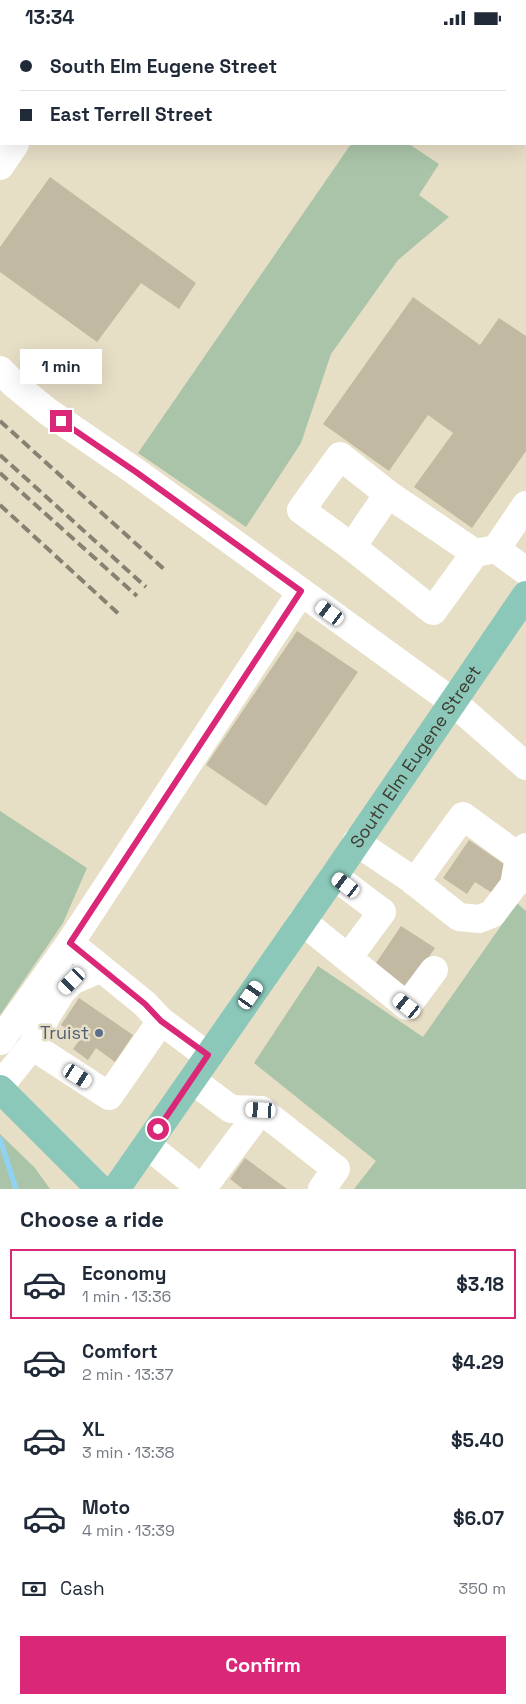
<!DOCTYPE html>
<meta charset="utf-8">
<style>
body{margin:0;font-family:"Space Grotesk",sans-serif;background:#f6f6f7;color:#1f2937;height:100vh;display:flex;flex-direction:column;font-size:19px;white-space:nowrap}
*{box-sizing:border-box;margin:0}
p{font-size:16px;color:#747a83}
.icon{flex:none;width:28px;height:28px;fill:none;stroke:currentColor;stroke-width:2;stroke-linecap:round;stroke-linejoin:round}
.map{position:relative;height:1154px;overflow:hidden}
.side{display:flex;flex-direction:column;background:#fff;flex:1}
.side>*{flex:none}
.guide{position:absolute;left:0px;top:0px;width:526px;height:110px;box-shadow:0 5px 20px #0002;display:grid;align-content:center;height:110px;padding:0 20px;background:#fff}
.end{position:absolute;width:22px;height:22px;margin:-11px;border:6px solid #db2777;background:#fff;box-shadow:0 0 0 2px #fff}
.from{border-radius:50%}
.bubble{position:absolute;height:35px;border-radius:0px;background:#fff;box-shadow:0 5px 20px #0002;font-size:16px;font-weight:600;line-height:35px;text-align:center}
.car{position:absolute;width:15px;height:30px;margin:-15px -8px;border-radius:6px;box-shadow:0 0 4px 1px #0007;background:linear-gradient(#fff 24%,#345 0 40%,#fff 0 76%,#345 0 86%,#fff 0)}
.guide b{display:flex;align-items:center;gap:18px;height:48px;font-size:19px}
.guide b+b{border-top:1px solid #e0e1e3}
.guide i{width:12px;height:12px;background:#1f2937}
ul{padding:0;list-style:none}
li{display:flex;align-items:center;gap:15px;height:70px;margin:0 10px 8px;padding:0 10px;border:2px solid transparent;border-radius:0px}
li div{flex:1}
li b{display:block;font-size:19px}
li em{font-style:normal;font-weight:600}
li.on{border-color:#db2777}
li>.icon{width:45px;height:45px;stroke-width:1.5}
h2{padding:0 20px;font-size:22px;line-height:60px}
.pay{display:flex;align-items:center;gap:12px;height:55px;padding:0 20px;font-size:19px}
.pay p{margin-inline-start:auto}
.button{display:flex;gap:10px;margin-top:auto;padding:10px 20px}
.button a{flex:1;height:58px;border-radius:0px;background:#db2777;color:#fff;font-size:20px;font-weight:600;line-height:58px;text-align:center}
.status{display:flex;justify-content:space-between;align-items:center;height:35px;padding:0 25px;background:#fff;direction:ltr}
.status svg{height:14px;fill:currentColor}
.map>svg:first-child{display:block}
.green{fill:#a9c4a9}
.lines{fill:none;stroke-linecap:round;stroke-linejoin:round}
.stream{stroke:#91d2f1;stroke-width:5.5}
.building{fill:#c2b9a2}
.minor{stroke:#fff;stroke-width:28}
.major{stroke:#8bc8b9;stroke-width:28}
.rail{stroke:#868171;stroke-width:4;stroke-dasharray:10 5;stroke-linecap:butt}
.route{stroke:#db2777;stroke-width:6}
.service-dot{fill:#5c6f8a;stroke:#e7dec6;stroke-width:2}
.labels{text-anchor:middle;stroke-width:5;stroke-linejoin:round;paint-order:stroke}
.street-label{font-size:18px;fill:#3e3b31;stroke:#e7dec6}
.service-label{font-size:18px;fill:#4e5e75;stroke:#e7dec6;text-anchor:end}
</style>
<div class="status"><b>13:34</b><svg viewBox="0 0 49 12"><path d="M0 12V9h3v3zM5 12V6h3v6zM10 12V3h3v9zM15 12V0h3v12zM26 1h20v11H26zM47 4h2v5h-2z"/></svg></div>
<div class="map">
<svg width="526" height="1154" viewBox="0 0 526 1154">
<rect width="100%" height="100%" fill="#e7dec6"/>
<g class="green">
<path d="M351 109H409L439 129 419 160 449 182 398 225 331 319 301 408 246 492 138 418Z"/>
<path d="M0 776 87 833 63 888 0 980Z"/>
<path d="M517 868 526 876V1154H354L376 1126 254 1028 318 931 423 1002Z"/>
<path d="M0 1099 35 1133 50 1154H0Z"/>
</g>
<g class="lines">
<path class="stream" d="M0 1104 16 1154"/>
</g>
<g class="building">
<path d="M50 142 196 248 179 274 141 248 97 307 0 237V212Z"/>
<path d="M413 262 480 310 499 283 526 301V416L472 493 414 452 453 398 428 380 389 436 323 389Z"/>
<path d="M297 596 358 637 266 771 206 730Z"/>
<path d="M469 805 514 836 497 861 475 847 467 859 443 843Z"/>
<path d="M401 891 435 913 405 956 372 934Z"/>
<path d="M79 963 133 1000 115 1027 96 1013 88 1025 73 1014 81 1003 61 990Z"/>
<path d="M245 1123 287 1154H243L230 1144Z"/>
</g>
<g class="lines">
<g class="minor">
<path d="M90 1 91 0"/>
<path d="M0 131 15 109"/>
<path d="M0 335 14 349 47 376 136 437 453 667 526 731"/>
<path d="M352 512 301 475 340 421 388 459"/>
<path d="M496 514 526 536"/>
<path d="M475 518 388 459 352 512 433 576 475 518 496 514 526 470"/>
<path d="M356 807 411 844 459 882 479 884 492 879 514 850 519 822 526 812"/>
<path d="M334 841 382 877 348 923"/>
<path d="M415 847 463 781 519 822"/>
<path d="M302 886 407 971 434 935"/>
<path d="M70 908 145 969 161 986 208 1021"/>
<path d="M0 1006 70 908 301 557"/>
<path d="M32 1011 109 1061 161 986"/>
<path d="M192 1045 231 1074 261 1075 336 1134 322 1154"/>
<path d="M0 1051 32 1011 47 980 62 956 72 946 100 934"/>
<path d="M147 1110 202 1154 261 1075"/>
</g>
<g class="major">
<path d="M0 1054 100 1154"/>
<path id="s1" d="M116 1154 334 841 526 560"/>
</g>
<g class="rail">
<path d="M0 386 165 535"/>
<path d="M0 420 146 552"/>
<path d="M0 438 137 561"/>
<path d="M0 470 121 581"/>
</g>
</g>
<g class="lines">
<path class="route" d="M61 386 136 437 301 556 70 908 145 969 161 986 208 1020 158 1094"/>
</g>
<circle class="service-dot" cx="99" cy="998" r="5"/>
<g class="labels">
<g class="street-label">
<text dy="6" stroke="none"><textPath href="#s1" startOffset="526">South Elm Eugene Street</textPath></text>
</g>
<g class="service-label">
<text x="89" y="1004">Truist</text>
</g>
</g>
</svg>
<i class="end from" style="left:158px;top:1094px"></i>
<i class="end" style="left:61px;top:386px"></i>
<div class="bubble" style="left:20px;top:314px;width:82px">1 min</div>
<i class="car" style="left:330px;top:578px;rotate:306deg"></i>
<i class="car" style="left:346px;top:850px;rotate:307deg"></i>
<i class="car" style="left:72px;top:946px;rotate:224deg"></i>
<i class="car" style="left:251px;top:960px;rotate:35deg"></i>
<i class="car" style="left:407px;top:971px;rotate:309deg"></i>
<i class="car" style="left:78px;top:1041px;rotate:123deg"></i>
<i class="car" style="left:261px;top:1075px;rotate:273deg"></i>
<div class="guide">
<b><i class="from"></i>South Elm Eugene Street</b>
<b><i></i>East Terrell Street</b>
</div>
</div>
<section class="side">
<h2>Choose a ride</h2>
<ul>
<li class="on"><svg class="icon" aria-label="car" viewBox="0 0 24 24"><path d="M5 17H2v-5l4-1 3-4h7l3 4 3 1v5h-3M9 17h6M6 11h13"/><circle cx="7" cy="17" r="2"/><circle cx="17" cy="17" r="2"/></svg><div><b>Economy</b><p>1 min · 13:36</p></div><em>$3.18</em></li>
<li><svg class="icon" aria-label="car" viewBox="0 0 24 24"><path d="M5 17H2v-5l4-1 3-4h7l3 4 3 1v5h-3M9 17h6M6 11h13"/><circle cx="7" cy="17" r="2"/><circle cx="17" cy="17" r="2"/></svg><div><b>Comfort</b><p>2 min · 13:37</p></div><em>$4.29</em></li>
<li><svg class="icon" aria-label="car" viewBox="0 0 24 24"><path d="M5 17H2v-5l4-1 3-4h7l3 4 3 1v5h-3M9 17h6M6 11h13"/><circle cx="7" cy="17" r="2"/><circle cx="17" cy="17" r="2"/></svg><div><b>XL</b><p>3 min · 13:38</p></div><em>$5.40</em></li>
<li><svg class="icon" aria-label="car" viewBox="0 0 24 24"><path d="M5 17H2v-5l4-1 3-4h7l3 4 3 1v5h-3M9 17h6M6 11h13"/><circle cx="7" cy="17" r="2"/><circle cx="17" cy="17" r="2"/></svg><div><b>Moto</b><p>4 min · 13:39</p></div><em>$6.07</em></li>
</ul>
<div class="pay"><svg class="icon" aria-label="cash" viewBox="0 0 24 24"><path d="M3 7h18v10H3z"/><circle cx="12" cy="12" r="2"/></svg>Cash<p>350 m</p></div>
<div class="button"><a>Confirm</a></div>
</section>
